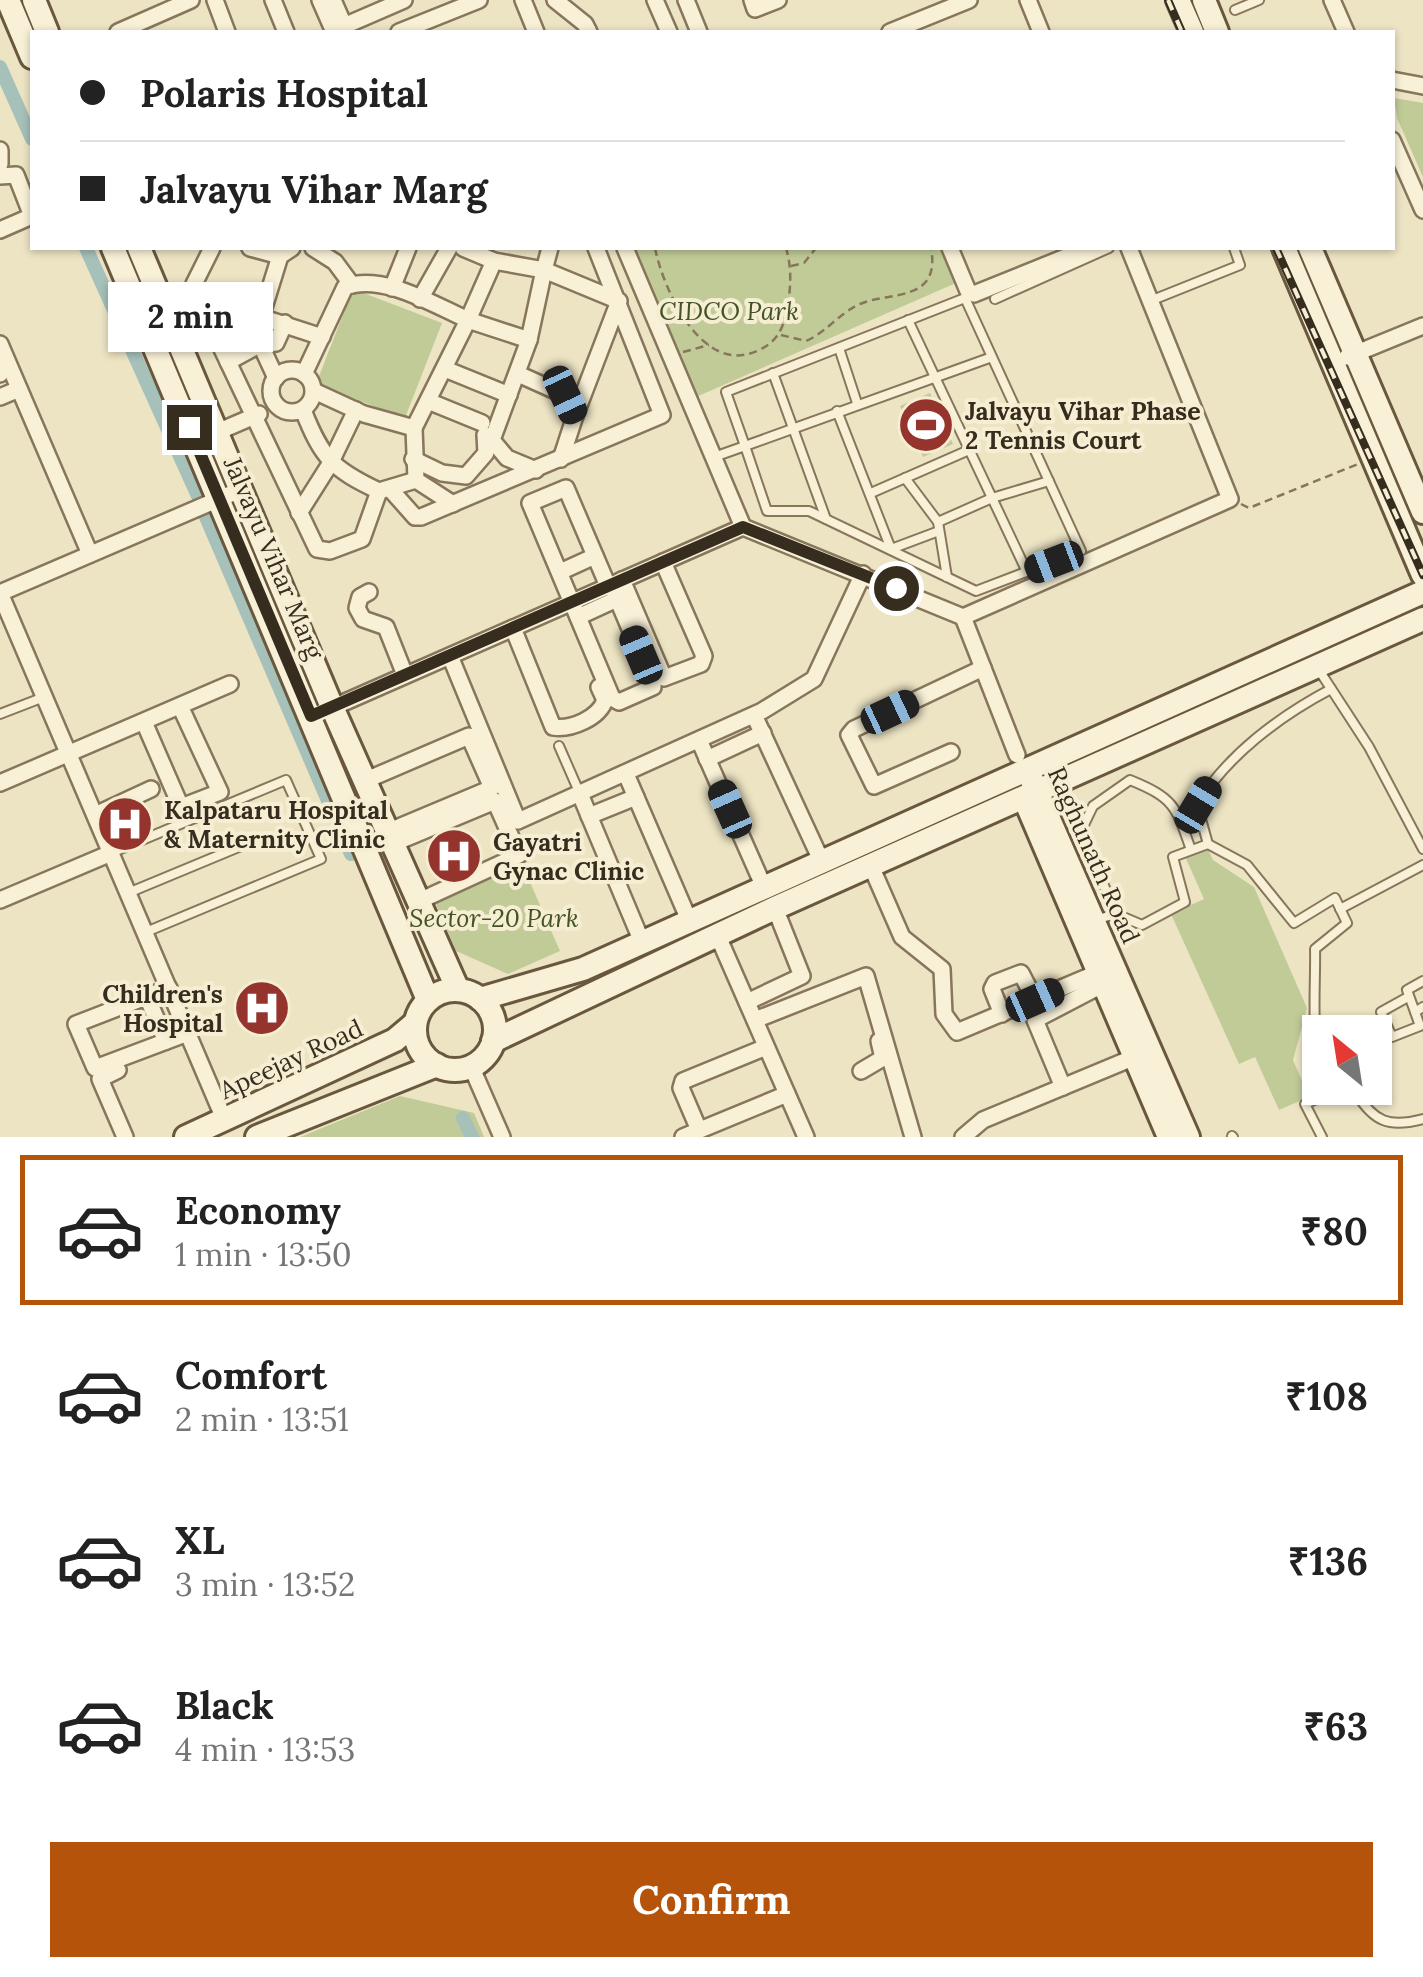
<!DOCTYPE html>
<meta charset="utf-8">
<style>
body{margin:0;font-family:Lora,serif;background:#f2f2f2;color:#222;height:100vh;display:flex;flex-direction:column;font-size:38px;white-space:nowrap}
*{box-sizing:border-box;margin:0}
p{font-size:32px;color:#767676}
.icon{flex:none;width:55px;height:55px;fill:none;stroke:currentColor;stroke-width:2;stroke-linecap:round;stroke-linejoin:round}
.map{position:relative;height:1137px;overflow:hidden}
.sheet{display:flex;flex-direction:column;background:#fff;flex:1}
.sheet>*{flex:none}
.banner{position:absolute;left:30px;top:30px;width:1365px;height:220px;border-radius:0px;box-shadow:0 2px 8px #0004;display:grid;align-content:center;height:220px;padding:0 50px;background:#fff}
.needle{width:65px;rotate:330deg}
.buttons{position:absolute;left:1302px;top:1015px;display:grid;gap:20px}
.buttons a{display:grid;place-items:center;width:90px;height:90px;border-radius:0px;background:#fff;box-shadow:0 2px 8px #0004;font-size:50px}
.end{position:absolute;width:45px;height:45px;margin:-22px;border:12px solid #372d1f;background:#fff;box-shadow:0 0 0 5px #fff}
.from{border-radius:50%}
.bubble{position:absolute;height:70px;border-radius:0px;background:#fff;box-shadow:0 2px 8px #0004;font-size:32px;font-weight:800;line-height:70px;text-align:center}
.car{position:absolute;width:30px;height:60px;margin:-30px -15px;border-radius:12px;box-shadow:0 0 8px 2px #0007;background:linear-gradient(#222 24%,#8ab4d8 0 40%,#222 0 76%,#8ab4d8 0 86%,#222 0)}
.banner b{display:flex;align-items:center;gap:35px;height:95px;font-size:38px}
.banner b+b{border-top:2px solid #e0e0e0}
.banner i{width:25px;height:25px;background:#222}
ul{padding:18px 0 0;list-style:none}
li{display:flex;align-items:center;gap:30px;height:150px;margin:0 20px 15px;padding:0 30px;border:5px solid transparent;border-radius:0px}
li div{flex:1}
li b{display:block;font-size:38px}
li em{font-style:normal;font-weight:800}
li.selected{border-color:#b45309}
li>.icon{width:90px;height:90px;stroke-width:1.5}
.cta{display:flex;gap:20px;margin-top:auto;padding:20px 50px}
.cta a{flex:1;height:115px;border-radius:0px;background:#b45309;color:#fff;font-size:40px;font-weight:800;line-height:115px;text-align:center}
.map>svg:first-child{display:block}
.green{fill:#c1cb98}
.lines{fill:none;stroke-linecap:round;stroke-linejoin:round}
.canal{stroke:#a6c0ba;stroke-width:14}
.service-casing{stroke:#87765b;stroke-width:12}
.minor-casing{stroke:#87765b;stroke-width:20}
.secondary-casing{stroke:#69573e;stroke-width:28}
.path{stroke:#87765b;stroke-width:2.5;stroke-dasharray:8 5;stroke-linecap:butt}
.service{stroke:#f8f1d7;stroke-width:8}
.minor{stroke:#f8f1d7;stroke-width:15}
.secondary{stroke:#f8f1d7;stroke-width:22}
.rail-casing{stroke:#372d1f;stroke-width:8}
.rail{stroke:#f5eed3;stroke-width:4;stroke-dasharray:11;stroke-linecap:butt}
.route{stroke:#372d1f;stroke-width:12}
.labels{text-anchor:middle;stroke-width:8;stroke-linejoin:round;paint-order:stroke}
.park-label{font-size:25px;font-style:italic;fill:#445326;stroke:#f5eed3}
.poi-label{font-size:25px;font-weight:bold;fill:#372d1f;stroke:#f5eed3;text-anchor:start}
.street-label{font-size:25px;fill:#372d1f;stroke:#f5eed3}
</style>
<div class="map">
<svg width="1423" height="1137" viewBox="0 0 1423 1137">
<rect width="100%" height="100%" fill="#ede4c4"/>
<g class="green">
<path d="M1394 98 1423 103V177L1397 118Z"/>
<path d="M631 248H942L956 283 696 397Z"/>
<path d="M353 289 442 323 405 418 316 384Z"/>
<path d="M930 393 953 444 923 457 900 406Z"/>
<path d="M1206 845 1213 860 1254 887 1307 1008 1293 1060 1309 1097 1279 1110 1255 1057 1239 1064 1171 914 1204 899 1184 854Z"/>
<path d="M519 857 560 951 508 974 456 951 432 895Z"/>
<path d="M400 1096 474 1113 484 1137H300Z"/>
</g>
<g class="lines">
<g class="canal">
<path d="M0 67 32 139"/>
<path d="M86 248 198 496"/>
<path d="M206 517 351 854"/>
<path d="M463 1118 472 1137"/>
</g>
<g class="service-casing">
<g id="service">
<path d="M1235 10 1259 0"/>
<path d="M995 299 1109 248"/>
<path d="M1150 301 1240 265 1234 248"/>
<path d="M908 320 1027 572"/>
<path d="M839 348 857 403"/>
<path d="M773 373 826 519"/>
<path d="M837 411 891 549 939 531"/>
<path d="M714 457 745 446 726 392 965 298 1081 551 976 591 809 511H767L745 446 992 357"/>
<path d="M905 478 938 522"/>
<path d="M871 493 969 450"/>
<path d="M947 577 938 522 992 498 1049 481"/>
<path d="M1317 667 1369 747 1423 849"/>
<path d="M0 714 44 697"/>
<path d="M559 746 580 794"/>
<path d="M1208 844 1247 865 1294 923 1335 898 1347 923 1315 949C1316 976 1311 1037 1320 1056"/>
<path d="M111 853 286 780 321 859 146 932"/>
<path d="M128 893 258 839"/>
<path d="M1340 909 1423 865"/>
<path d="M1116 914 1081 831 1093 806 1130 780C1174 798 1176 806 1191 850"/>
<path d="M1098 919 1116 914 1142 925 1185 902 1173 857 1208 844 1197 805C1227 755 1280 716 1331 689"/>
<path d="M1423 981 1407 990 1415 1012 1423 1007"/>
<path d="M1408 997 1381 1012 1392 1037 1420 1026 1415 1012"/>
<path d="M1232 1136 1233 1137"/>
<path d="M1322 1137 1305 1104 1337 1090 1356 1093C1374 1122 1389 1128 1423 1119"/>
</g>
</g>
<g class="minor-casing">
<g id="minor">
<path d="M215 0 227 32"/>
<path d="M273 0 286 32"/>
<path d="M320 0 334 32"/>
<path d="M333 0 347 32"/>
<path d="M523 0 536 32"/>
<path d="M555 0 585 24 589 32"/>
<path d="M655 0 669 32"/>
<path d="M686 0 699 32"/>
<path d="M752 0 755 9 778 0"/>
<path d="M1028 0 1041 32"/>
<path d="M1332 0 1346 32"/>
<path d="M344 26 404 0"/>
<path d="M118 32 191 0"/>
<path d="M399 32 479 0"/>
<path d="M890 32 969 0"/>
<path d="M1392 80 1423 86"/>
<path d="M1392 140 1423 210"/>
<path d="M0 150V164"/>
<path d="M0 176 16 175 32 216 0 230"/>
<path d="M212 248 194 284 199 297 322 337"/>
<path d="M250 248 280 256 292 248"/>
<path d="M313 248 335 262 352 285"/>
<path d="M463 248 494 261 544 270 529 340 492 440 507 458 536 470"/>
<path d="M550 248 544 270 619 301 575 416"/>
<path d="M625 248 743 527 963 617"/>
<path d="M950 248 968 291 974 294 1088 248"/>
<path d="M494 261 468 320 529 340"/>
<path d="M392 288 408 248"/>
<path d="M420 299 449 248"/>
<path d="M245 311 276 378"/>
<path d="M262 314 280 256"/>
<path d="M212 328 317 549 330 551 362 539 379 491"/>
<path d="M0 344 90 554"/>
<path d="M1347 357 1423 326"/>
<path d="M228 362 259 345 276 343 285 323"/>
<path d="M445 369 509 395"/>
<circle cx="292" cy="391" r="21"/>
<path d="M0 371V374"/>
<path d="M304 374 345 287C383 273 434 305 468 320L414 428 364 414 314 391"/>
<path d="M518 374 565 395 575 416 561 459"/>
<path d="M0 397 19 389"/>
<path d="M428 401 482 423"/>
<path d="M303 410C322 458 332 469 379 491L416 480"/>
<path d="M414 428 416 480 453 504"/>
<path d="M215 433 259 414"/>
<path d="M413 459 442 473 466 476 486 453 485 435"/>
<path d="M391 490 415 517H421L662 415 596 248"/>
<path d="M299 513 330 464 356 410"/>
<path d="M560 572 595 556"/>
<path d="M622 580 664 678 701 664 704 656 663 562"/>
<path d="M608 586 566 488 530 503 612 698 619 702 653 687V683L611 584"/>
<path d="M369 592 360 597 357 608 363 619 386 627 405 675"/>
<path d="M0 593 225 1121"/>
<path d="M0 593 240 490"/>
<path d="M578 617 617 599"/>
<path d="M963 617 1230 499 1129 248"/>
<path d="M963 617 1017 755"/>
<path d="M513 628 553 727C571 730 599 718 605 700L599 687"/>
<path d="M450 656 518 821 762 711 814 679 863 574"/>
<path d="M754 715 821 860"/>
<path d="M311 717 743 527"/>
<path d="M144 722 181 807 220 792 180 706"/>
<path d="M699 740 763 885"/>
<path d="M951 752 874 786 849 735 854 729 983 668"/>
<path d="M707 759 763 733"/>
<path d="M626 774 689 920"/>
<path d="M364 781 469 736 492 788 387 832"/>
<path d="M0 783 230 684"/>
<path d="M580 794 642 942"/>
<path d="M95 815 151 789"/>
<path d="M589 816 636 797"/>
<path d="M392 844 495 801 519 855 417 902"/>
<path d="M871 866 902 937 942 969 944 1014 957 1032 1097 973"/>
<path d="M0 900 111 853"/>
<path d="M717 934 806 1137"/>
<path d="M169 988 76 1024 95 1068 188 1033"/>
<path d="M147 997 166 1041"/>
<path d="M747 1002 802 976 775 908"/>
<path d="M1002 1014 992 989 995 983 1021 973 1035 1000"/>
<path d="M755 1020 866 976 913 1137"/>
<path d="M471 1066 502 1137"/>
<path d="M118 1070 100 1079 125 1137"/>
<path d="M861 1071 883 1058 879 1041"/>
<path d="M1063 1087 1035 1020 1102 985"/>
<path d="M699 1130 681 1088 683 1081 766 1047"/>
<path d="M683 1137 787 1094"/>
<path d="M963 1137 983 1120 1142 1054"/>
</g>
</g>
<g class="secondary-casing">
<g id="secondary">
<path d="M8 0 32 57"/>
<path d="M34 0 47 32"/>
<path d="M1178 0 1192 32"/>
<path d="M1204 0 1217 32"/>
<path d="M113 248 428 1000"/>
<path d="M139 248 332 707 458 990"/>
<path d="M1284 248 1423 575"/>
<path d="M1310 248 1423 512"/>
<path d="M1031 778 1188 1137"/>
<path d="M1025 800 1169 1137"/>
<circle cx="455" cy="1030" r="40"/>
<path d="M480 999 583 969 1423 592"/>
<path d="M493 1041 775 908 1423 619"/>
<path d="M186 1137 395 1040 415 1023"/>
<path d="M257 1137 437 1065"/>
</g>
</g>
<g class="path">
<path d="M655 248C663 288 701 376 757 351 777 342 783 330 787 309 791 288 792 268 786 248"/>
<path d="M791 266 804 263 816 248"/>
<path d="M781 335 806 341C827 332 839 313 860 304 890 291 941 303 931 248"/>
<path d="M683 352 709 345"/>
<path d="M1241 504 1249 508 1358 464"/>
</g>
<use href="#service" class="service"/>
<use href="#minor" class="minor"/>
<use href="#secondary" class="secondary"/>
<g class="rail-casing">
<g id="rail">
<path d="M1168 0 1182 32"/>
<path d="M1276 248 1423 575"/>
</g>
</g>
<use href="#rail" class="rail"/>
</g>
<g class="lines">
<path class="route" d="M189 427 311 716 743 527 896 588"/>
</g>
<defs>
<g id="stadium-disc" transform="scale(2.875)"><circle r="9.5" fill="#94342d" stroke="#f5eed3"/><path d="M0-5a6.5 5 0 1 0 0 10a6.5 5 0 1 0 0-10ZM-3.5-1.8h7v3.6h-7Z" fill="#fff"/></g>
<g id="hospital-disc" transform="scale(2.875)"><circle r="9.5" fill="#94342d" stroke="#f5eed3"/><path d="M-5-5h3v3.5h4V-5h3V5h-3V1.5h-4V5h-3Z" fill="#fff"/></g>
</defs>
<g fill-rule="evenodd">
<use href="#stadium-disc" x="926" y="425"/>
<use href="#hospital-disc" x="125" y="824"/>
<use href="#hospital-disc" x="454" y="856"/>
<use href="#hospital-disc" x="262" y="1008"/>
</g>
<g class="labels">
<g class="park-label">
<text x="729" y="320">CIDCO Park</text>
<text x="494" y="927">Sector-20 Park</text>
</g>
<g class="poi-label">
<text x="965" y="420">Jalvayu Vihar Phase<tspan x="965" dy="29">2 Tennis Court</tspan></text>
<text x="164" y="819">Kalpataru Hospital<tspan x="164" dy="29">&amp; Maternity Clinic</tspan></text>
<text x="493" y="851">Gayatri<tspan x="493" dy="29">Gynac Clinic</tspan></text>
<text x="223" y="1003" text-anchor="end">Children's<tspan x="223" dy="29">Hospital</tspan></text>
</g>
<g class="street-label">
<text transform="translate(274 558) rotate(67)" y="9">Jalvayu Vihar Marg</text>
<text transform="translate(1094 855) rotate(66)" y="9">Raghunath Road</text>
<text transform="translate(291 1059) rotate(-25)" y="9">Apeejay Road</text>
</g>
</g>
</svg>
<div class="buttons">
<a><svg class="needle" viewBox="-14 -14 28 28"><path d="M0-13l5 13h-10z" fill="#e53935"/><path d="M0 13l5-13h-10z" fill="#767676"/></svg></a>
</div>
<i class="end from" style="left:896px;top:588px"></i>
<i class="end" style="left:189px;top:427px"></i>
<div class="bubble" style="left:108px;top:282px;width:165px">2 min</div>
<i class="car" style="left:565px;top:395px;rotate:155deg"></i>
<i class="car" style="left:1054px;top:562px;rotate:249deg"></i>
<i class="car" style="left:641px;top:655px;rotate:337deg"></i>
<i class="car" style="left:890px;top:712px;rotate:65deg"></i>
<i class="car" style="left:1198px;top:805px;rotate:31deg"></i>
<i class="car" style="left:730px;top:809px;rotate:336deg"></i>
<i class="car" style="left:1035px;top:1000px;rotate:66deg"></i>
<div class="banner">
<b><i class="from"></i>Polaris Hospital</b>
<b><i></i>Jalvayu Vihar Marg</b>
</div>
</div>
<section class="sheet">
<ul>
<li class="selected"><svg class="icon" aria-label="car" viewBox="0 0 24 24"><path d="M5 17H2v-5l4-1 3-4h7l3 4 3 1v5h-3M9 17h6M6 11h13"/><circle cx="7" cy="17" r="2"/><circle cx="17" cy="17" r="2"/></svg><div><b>Economy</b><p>1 min · 13:50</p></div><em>₹80</em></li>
<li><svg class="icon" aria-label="car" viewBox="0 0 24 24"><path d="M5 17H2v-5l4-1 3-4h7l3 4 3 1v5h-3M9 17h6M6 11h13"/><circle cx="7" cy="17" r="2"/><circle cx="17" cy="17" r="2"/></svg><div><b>Comfort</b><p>2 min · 13:51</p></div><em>₹108</em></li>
<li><svg class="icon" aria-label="car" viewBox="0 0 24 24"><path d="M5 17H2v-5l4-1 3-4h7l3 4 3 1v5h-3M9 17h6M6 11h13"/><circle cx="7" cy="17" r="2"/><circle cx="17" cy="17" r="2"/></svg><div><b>XL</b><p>3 min · 13:52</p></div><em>₹136</em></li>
<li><svg class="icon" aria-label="car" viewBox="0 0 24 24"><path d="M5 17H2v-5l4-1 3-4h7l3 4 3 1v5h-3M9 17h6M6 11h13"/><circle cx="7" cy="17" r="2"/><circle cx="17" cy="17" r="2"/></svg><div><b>Black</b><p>4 min · 13:53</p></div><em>₹63</em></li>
</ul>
<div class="cta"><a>Confirm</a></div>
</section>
